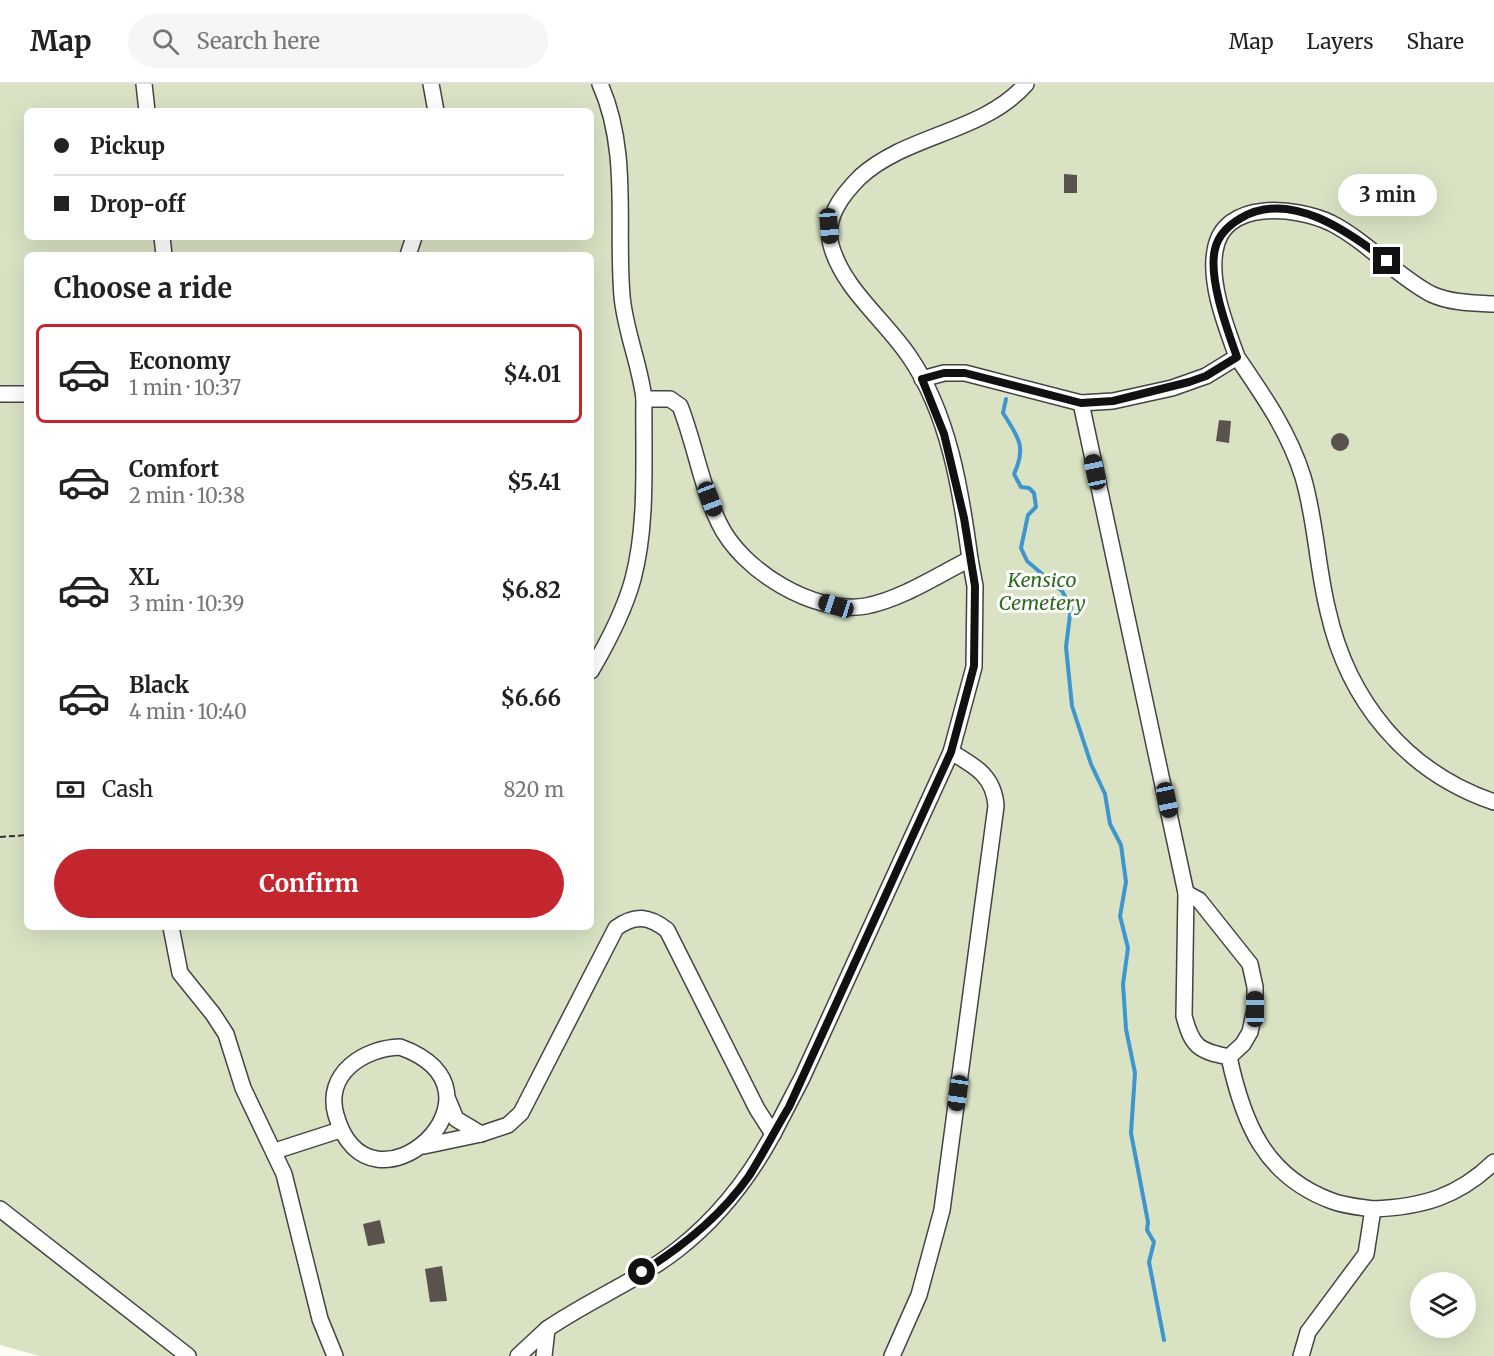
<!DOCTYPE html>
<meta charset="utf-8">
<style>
body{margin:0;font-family:Merriweather,serif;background:#f6f6f6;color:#222;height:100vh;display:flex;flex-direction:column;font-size:22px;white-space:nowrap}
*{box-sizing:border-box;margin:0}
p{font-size:20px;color:#767676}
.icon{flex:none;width:33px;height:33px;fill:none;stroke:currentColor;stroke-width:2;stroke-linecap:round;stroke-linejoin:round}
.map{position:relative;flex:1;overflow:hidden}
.side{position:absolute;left:24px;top:168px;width:570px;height:678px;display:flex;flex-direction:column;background:#fff;border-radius:9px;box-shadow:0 6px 24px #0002}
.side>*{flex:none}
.guide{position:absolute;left:24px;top:24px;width:570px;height:132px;border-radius:9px;box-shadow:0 6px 24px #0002;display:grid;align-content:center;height:132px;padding:0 30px;background:#fff}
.buttons{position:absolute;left:1410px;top:1188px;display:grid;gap:12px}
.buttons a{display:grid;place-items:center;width:66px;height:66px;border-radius:50%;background:#fff;box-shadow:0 6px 24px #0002;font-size:30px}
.end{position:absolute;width:27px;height:27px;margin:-14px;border:8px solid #111;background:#fff;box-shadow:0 0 0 3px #fff}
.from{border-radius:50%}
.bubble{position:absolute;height:42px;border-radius:21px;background:#fff;box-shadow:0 6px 24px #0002;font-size:20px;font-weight:700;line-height:42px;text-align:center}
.car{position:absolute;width:18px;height:36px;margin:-18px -9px;border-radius:8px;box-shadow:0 0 4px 2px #0007;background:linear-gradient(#222 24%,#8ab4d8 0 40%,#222 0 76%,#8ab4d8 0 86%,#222 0)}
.guide b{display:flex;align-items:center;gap:21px;height:57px;font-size:22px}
.guide b+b{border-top:2px solid #e0e0e0}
.guide i{width:15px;height:15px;background:#222}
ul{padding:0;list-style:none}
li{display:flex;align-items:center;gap:18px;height:99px;margin:0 12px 9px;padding:0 18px;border:3px solid transparent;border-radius:9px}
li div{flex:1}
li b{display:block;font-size:22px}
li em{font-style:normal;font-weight:700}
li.current{border-color:#c4262e}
li>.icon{width:54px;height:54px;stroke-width:1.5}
h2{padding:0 30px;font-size:27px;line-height:72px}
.pay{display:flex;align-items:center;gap:15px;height:66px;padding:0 30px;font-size:22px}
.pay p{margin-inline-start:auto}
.action{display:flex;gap:12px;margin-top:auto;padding:12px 30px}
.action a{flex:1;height:69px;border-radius:36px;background:#c4262e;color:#fff;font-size:24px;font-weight:700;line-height:69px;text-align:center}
header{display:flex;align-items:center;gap:36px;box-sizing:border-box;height:84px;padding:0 30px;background:#fff;border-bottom:2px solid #e0e0e0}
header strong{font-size:28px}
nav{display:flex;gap:33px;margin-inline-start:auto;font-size:21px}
.search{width:420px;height:54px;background:#f6f6f6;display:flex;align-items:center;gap:15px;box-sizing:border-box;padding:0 21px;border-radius:33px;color:#767676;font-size:22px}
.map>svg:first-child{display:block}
.cemetery{fill:#d9e3c4;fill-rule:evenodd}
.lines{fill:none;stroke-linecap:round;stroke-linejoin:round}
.stream{stroke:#3f96cf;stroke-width:4}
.building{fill:#5a524d}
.minor-casing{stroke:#444;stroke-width:18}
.path{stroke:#333;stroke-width:2;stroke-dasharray:6 3;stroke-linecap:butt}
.minor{stroke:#fff;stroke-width:15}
.route{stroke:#111;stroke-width:8}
.labels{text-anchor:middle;stroke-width:6;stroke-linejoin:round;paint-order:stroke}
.park-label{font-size:20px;font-style:italic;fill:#2f6b1f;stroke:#fff}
</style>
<header>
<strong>Map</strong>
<div class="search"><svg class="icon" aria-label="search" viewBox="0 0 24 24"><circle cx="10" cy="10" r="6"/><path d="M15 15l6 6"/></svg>Search here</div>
<nav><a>Map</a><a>Layers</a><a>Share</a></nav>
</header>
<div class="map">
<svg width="1494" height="1272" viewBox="0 0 1494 1272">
<rect width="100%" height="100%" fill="#fffdf5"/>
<path class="cemetery" d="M0 0H1494V1272H39L0 1261ZM27 27H591V153H27ZM27 171H591V843H27ZM1420 1198H1466V1244H1420Z"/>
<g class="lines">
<path class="stream" d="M1006 315 1003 329C1018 353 1027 362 1014 390L1021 403 1029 404 1034 409 1036 423 1028 431 1021 464 1027 477 1062 507 1071 523 1066 563 1072 622 1091 680 1105 710 1110 740 1121 761 1126 798 1120 832 1128 864 1123 900 1126 945 1135 989 1131 1049 1148 1138 1147 1146 1154 1158 1149 1178 1164 1256"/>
</g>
<g class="building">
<path d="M1064 90 1077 91V109H1064Z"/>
<path d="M1219 336 1231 337 1229 359 1216 357Z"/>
<circle cx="1340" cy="358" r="9"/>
<path d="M380 1136 385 1159 368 1162 363 1140Z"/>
<path d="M442 1182 447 1217 430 1218 425 1185Z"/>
</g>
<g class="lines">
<g class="minor-casing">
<g id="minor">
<path d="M144 0 147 27"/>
<path d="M431 0 436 27"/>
<path d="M600 0C630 67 616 142 622 212 625 247 640 280 644 315"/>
<path d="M162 153 164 171"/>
<path d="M408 171 414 153"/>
<path d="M1237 273C1226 242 1209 200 1215 167 1223 114 1297 123 1331 139 1368 158 1395 191 1431 210 1450 219 1474 219 1494 220"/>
<path d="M922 295 944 289H965L1081 319 1113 317 1172 304 1206 292 1237 273C1263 311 1289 348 1303 393 1316 437 1317 483 1328 527 1348 617 1406 688 1494 718"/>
<path d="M0 310H27"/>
<path d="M1081 319 1186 809 1184 932C1192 963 1199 967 1229 973 1243 1038 1264 1092 1332 1117 1345 1122 1360 1123 1373 1125L1366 1170 1308 1248 1301 1272"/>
<path d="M591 587C608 558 624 528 633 495 648 438 643 374 644 315H670L680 322C695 360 701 402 719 439 741 486 814 531 866 522 902 515 938 491 970 475 961 407 949 330 909 272 884 235 843 205 831 161 824 134 842 111 860 93 907 50 983 49 1026 0"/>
<path d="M1186 809 1199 816 1250 880 1255 903V925L1250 948 1243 960 1229 973"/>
<path d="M171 843 180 889 213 930 226 950 243 1004 284 1090 320 1235 335 1272"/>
<path d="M400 963C523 1007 369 1146 336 1031 324 989 365 964 400 963Z"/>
<path d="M448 1016 456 1035 481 1050 508 1041 521 1029 616 844C635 830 649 832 667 846L757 1025 773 1050C749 1094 717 1135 677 1166 637 1197 589 1216 547 1245L544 1272"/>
<path d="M773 1050 802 994 951 668 974 583 975 502 970 475"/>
<path d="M424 1062 481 1050"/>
<path d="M275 1067 340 1046"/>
<path d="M0 1125 188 1272"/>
<path d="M1373 1125C1422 1123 1458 1113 1494 1078"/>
<path d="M518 1272 547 1245"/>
<path d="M892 1272 919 1211 942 1126 996 722C994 692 975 682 951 668"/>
</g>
</g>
<path class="path" d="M0 753 27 751"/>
<use href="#minor" class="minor"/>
</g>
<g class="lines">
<path class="route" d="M642 1188C682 1163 721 1132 749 1092 763 1070 775 1046 789 1023L951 668 974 582 975 502 964 434 944 350 922 295 944 289H965L1081 319 1113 317 1189 298 1206 292 1237 273C1227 245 1208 194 1215 165 1218 152 1229 141 1241 134 1290 105 1349 148 1387 177"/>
</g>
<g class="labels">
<g class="park-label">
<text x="1042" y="503">Kensico<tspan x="1042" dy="23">Cemetery</tspan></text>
</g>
</g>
</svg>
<div class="buttons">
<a><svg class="icon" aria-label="layers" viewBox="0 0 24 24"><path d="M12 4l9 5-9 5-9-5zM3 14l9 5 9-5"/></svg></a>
</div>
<i class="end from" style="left:642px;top:1188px"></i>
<i class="end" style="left:1387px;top:177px"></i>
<div class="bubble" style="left:1338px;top:90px;width:99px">3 min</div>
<i class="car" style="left:829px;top:142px;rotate:175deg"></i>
<i class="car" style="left:1095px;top:388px;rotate:348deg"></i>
<i class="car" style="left:710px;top:415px;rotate:159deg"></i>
<i class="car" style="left:836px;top:522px;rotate:288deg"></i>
<i class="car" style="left:1167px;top:716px;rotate:168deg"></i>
<i class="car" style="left:1255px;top:925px;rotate:0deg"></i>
<i class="car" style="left:958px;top:1009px;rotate:188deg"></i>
<div class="guide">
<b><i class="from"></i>Pickup</b>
<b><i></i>Drop-off</b>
</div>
<section class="side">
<h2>Choose a ride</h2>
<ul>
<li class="current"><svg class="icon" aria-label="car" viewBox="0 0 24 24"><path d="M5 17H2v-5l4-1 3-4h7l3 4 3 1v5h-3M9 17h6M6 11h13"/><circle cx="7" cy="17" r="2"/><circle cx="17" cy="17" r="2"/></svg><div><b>Economy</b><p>1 min · 10:37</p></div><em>$4.01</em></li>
<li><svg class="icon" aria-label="car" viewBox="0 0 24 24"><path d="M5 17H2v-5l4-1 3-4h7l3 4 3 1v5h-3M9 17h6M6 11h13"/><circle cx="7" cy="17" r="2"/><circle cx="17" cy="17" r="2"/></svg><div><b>Comfort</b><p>2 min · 10:38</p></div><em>$5.41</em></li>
<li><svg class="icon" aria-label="car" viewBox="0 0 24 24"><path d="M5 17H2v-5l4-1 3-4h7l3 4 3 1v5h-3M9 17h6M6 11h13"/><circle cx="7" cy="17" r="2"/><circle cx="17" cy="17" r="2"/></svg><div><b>XL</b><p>3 min · 10:39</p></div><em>$6.82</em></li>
<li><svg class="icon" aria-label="car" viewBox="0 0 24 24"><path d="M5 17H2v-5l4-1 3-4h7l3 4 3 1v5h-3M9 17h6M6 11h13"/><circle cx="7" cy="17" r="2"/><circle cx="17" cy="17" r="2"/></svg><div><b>Black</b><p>4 min · 10:40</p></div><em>$6.66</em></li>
</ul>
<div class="pay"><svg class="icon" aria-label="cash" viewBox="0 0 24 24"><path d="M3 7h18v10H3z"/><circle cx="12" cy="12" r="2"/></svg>Cash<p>820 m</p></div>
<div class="action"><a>Confirm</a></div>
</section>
</div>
